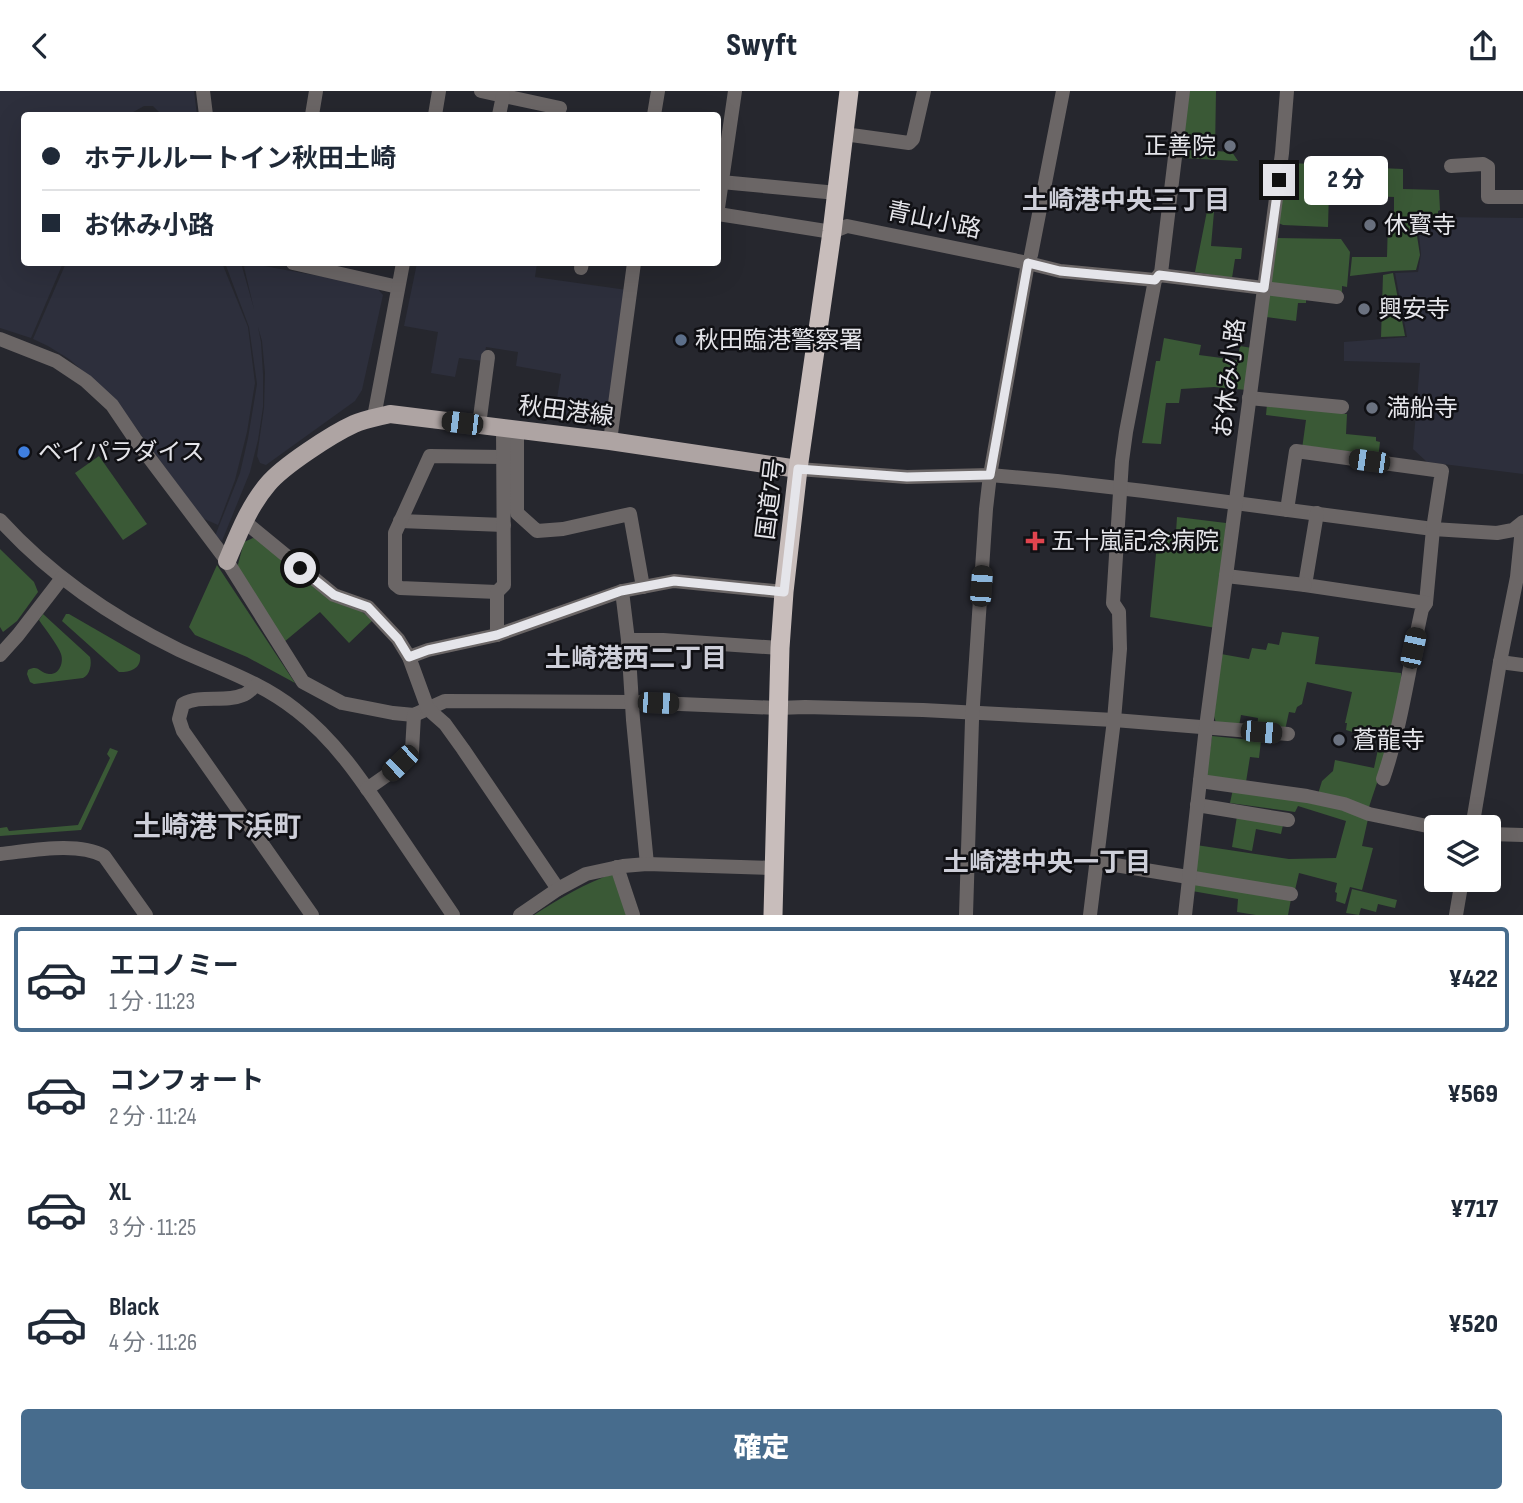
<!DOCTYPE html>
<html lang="ja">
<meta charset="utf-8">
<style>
body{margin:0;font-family:"Sofia Sans Condensed","Noto Sans JP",sans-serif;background:#f6f6f7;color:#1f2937;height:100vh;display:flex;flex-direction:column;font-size:26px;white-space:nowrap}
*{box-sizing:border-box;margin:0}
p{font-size:23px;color:#747a83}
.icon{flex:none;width:38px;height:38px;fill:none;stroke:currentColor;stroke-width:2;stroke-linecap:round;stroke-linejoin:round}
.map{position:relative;height:824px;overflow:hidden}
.details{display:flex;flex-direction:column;background:#fff;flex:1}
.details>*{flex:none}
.guide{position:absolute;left:21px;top:21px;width:700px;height:154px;border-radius:7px;box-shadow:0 7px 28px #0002;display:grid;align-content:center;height:154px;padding:0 21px;background:#fff}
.fabs{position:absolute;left:1424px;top:724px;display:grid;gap:14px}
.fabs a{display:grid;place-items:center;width:77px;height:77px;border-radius:7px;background:#fff;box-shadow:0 7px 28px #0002;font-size:35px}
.end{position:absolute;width:32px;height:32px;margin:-16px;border:9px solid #e5e5ea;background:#111;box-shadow:0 0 0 4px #111}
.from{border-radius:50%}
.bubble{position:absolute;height:49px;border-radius:7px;background:#fff;box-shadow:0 7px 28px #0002;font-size:23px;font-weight:800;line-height:49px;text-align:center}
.car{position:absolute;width:21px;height:42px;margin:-21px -10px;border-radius:9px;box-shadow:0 0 5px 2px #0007;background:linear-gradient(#222 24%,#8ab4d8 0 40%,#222 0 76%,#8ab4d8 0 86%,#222 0)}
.guide b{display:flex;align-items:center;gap:24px;height:66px;font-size:26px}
.guide b+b{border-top:2px solid #e0e1e3}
.guide i{width:18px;height:18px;background:#1f2937}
ul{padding:12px 0 0;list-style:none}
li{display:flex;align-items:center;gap:21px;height:105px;margin:0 14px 10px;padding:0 7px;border:4px solid transparent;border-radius:7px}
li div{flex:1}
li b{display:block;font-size:26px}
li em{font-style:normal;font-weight:800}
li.active{border-color:#476c8d}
li>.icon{width:63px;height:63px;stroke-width:1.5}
.primary-button{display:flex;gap:14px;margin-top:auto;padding:14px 21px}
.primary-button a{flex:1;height:80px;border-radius:7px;background:#476c8d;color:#fff;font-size:28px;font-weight:800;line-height:80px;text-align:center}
header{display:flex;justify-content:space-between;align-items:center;height:91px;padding:0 21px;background:#fff;font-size:32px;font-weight:800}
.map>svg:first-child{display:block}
.built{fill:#2d2f3c}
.green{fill:#3a5936}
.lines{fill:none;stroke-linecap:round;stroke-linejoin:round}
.minor{stroke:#6b6666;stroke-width:14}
.major{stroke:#aea4a3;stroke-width:18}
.highway{stroke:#c8bdbb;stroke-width:19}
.route{stroke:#e5e5ea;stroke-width:9}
.worship-dot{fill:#6b7280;stroke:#101014;stroke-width:2.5}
.service-dot{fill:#5c6f8a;stroke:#101014;stroke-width:2.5}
.shop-dot{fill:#3f7fe0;stroke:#101014;stroke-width:2.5}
.health-dot{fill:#e0444e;stroke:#101014;stroke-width:2.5}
.labels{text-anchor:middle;stroke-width:5;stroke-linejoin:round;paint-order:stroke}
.poi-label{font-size:24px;fill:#e5e5ea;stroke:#101014;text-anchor:start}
.street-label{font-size:24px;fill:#e5e5ea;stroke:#101014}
.neighbourhood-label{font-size:26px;font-weight:bold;fill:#cecfd9;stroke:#101014}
.quarter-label{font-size:28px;font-weight:bold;fill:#cecfd9;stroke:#101014}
</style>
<header><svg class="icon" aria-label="back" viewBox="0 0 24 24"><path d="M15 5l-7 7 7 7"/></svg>Swyft<svg class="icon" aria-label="share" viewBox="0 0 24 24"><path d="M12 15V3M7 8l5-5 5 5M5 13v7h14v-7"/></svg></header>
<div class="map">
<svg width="1523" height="824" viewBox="0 0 1523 824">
<rect width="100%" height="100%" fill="#26272e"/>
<g class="built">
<path d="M0 0H194L197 24H162L153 15H144L128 24H24V172H63L31 247 0 237Z"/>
<path d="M1440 126 1523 127V383L1427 371 1413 358 1420 272 1344 270V251L1407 246 1395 182 1418 181 1421 163 1418 135H1438Z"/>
<path d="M66 172H222L248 236 255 292 247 341 235 389 218 434 202 427 115 308 69 268 48 255 33 248Z"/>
<path d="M225 172H241L254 218 244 176 247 172 375 195 383 204 362 299 355 310 266 374 260 372 257 365 264 317 265 282 262 250 258 236 261 251 263 283V316L258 349 250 381 222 450 215 445 240 382 248 347 257 293 249 236Z"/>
<path d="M417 172H537L535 186 627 199 608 327 600 332 554 326 561 283 516 275 518 261 486 256 483 270 459 267 455 286 431 282 438 241 404 235Z"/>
</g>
<g class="green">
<path d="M1189 0H1216L1215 60 1232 61 1238 70 1181 67Z"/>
<path d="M1288 72 1313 73 1314 85H1333V75L1403 78V98L1439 99 1440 119 1438 120V132H1415L1420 164 1416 179 1392 180 1350 185 1352 166H1387L1388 130H1394V106L1345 104 1344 100H1329L1328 136 1283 134 1276 131 1286 91Z"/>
<path d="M1207 120 1214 121 1211 155 1242 157 1241 168H1235L1232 187 1195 181Z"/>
<path d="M1276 147 1341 148 1350 161 1347 196 1342 195V201L1269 193Z"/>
<path d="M1393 182 1405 245 1381 246 1383 184Z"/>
<path d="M1269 203 1306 207V212H1298L1296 230 1266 226Z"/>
<path d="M1164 247 1201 254 1199 264 1237 269 1240 255 1252 257 1247 299 1214 296 1181 298 1179 312H1166L1161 353 1142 352 1156 270H1160Z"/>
<path d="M1267 313 1341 321V323H1347L1346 343 1376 346V350L1380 351 1378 368 1302 358 1306 329 1266 324Z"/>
<path d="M99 365 147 433 123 449 75 382Z"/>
<path d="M1177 426 1226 432 1216 537 1150 526 1156 463 1162 441H1176Z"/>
<path d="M253 447 264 450 373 529 349 552 320 521 284 551 237 477 244 451Z"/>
<path d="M0 458 34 491 38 501 17 530 3 541 0 536Z"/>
<path d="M217 474 295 592 247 566 195 544 189 536Z"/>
<path d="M43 523 90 566C92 573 90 584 83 587L34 593 30 591 27 583 28 579C39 573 39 582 49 583 59 584 64 572 61 563 58 554 45 538 39 529Z"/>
<path d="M66 523H69L140 564C142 577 130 582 119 581L62 530Z"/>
<path d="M1282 541 1319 546 1315 573 1401 582C1402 624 1382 676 1369 716L1318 703 1322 690 1333 680 1335 669 1374 677 1380 649 1346 639 1347 632H1345L1352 601 1307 591 1302 613 1297 616 1295 622 1289 621 1285 639 1257 638 1258 627 1241 624 1239 635 1216 632 1214 625 1221 563 1249 568 1252 557 1266 559 1268 552 1279 554Z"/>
<path d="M1212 645 1261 650 1259 667 1250 666 1246 691 1206 685Z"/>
<path d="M110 657 118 660 81 739 0 745V737L7 736 9 740 78 734 110 667 107 663Z"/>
<path d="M1233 698 1348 719 1368 728 1362 755 1373 757 1362 799 1350 796 1345 813 1336 810 1337 802 1335 801 1337 792 1299 782 1295 799 1193 783 1196 754 1289 768 1336 767 1346 730 1298 715 1295 721 1230 712Z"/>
<path d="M1237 725 1283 734 1281 743 1256 738 1252 760 1232 756Z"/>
<path d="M615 782 629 824H534C560 807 585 792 615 782Z"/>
<path d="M1194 789 1291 808 1288 824H1256L1237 821 1238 808 1192 800Z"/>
<path d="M1352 798 1397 809 1395 817 1378 813 1376 821 1361 817 1359 824 1346 822Z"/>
</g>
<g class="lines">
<g class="minor">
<path d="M203 0 206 24"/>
<path d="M481 0 560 17"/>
<path d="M312 24 316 0"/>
<path d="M435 24 439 0"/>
<path d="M499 24 503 5"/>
<path d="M654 24 658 0"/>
<path d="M844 43 909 52 913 48 924 0"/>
<path d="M1451 75 1483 73 1488 76V106H1523"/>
<path d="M721 91 837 102"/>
<path d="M718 117 735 0"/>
<path d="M718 123 832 141 847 135 1028 172 1060 180 1155 189"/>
<path d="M1031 164 1063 0"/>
<path d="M293 172 398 196"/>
<path d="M581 177 582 172"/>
<path d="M1159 184 1337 206"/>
<path d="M0 248 56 270 86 290 112 314 135 348 227 470 303 591 342 612 393 622 414 624 445 610 632 611 778 617 805 616 923 619 1114 629 1288 643"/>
<path d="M1249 307 1342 316"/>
<path d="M374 326 403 172"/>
<path d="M479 334 488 266"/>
<path d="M517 338V422L537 440 563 438 630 423 643 496"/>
<path d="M610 350 634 172"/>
<path d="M798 378 907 386 990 384 1057 390 1144 400 1433 438 1497 442 1513 439 1523 431"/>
<path d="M1287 419 1296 360 1442 380 1433 438 1426 512"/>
<path d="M1317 422 1305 494 1426 512 1422 518C1409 575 1402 633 1383 688"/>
<path d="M0 429C50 484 111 526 179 559 218 577 261 591 296 619 334 648 361 688 388 728 410 760 431 792 453 824"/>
<path d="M244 430 334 504 368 516 398 548 409 566 428 618 445 633 463 658 558 798"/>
<path d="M400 430 504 434"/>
<path d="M1226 485 1305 494"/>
<path d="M622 500 628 549 633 629 647 773"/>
<path d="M497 501 400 497 395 493V442L430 365 503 366"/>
<path d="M497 544V501L504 494 503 337"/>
<path d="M628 549H663L780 557"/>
<path d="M0 564 18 544 62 487"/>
<path d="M409 566 428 559 497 544 622 500 674 490 784 501"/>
<path d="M1500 571 1523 574"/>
<path d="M256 594C252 597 248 603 243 604 224 612 201 603 183 613L179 628 183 640 312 824"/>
<path d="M1200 690 1307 705 1344 713 1369 723 1437 737"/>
<path d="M367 698 387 684 412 660 414 624"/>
<path d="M1197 714 1288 729"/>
<path d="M1472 737 1500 571 1517 486 1521 447 1523 443"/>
<path d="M1489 743 1523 744"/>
<path d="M0 763C30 760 77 750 104 765L146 824"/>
<path d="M1097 771 1291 803"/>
<path d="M617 776 633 824"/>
<path d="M520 824 558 798 586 783 623 775 647 773 774 777"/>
<path d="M966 824 972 629 986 418 990 384 1028 172"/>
<path d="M1090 824 1114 629 1120 558 1119 521 1113 512 1122 370 1126 341 1155 189 1161 182 1183 0"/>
<path d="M1185 824 1206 636 1282 62 1287 0"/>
<path d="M1456 824 1462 789"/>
</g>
<path class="major" d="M227 470C238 444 249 415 268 393 283 375 332 343 354 333 365 328 378 326 390 323L610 350 798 378"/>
<path class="highway" d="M773 824 780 557 784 501 798 378 832 141 849 0"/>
</g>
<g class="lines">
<path class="route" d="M300 477 334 504 368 516 398 548 409 566 428 559 497 544 621 500 674 490 784 501 798 378 907 386 990 384 1028 172 1060 180 1155 189 1159 184 1264 197 1279 89"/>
</g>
<g class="worship-dot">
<circle cx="1230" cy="55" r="7"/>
<circle cx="1370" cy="134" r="7"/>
<circle cx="1364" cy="218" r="7"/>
<circle cx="1372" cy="317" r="7"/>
<circle cx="1339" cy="649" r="7"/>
</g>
<circle class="service-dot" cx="681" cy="249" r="7"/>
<circle class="shop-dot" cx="24" cy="361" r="7"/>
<path class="health-dot" d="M1031.5 439.5h7v7h7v7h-7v7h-7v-7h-7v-7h7z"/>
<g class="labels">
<g class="poi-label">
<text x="1216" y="63" text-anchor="end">正善院</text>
<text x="1384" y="142">休寳寺</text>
<text x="1378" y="226">興安寺</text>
<text x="695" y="257">秋田臨港警察署</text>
<text x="1386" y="325">満船寺</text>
<text x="38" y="369">ベイパラダイス</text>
<text x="1051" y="458">五十嵐記念病院</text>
<text x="1353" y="657">蒼龍寺</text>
</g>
<g class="street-label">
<text transform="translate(934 129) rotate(12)" y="8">青山小路</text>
<text transform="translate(1229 287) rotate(-83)" y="8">お休み小路</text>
<text transform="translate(566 320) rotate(7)" y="8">秋田港線</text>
<text transform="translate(770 408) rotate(-83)" y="8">国道7号</text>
</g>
<g class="neighbourhood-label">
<text x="1126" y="118">土崎港中央三丁目</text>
<text x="636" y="576">土崎港西二丁目</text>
<text x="1047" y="780">土崎港中央一丁目</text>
</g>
<g class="quarter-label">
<text x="217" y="745">土崎港下浜町</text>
</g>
</g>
</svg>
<div class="fabs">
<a><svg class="icon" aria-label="layers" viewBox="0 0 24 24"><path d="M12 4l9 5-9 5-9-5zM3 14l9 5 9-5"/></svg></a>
</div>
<i class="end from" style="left:300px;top:477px"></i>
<i class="end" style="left:1279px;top:89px"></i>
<div class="bubble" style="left:1304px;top:65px;width:84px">2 分</div>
<i class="car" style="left:462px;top:332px;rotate:277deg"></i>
<i class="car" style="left:1369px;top:370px;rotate:278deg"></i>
<i class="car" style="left:981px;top:495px;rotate:4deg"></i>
<i class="car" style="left:1413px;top:557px;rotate:12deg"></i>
<i class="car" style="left:658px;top:612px;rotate:92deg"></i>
<i class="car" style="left:1261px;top:641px;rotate:95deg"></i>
<i class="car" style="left:400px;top:672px;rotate:226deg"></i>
<div class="guide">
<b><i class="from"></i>ホテルルートイン秋田土崎</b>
<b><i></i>お休み小路</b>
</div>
</div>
<section class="details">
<ul>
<li class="active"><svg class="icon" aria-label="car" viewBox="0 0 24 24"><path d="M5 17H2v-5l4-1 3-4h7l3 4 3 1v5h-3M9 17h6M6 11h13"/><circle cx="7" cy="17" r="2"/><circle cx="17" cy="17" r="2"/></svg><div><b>エコノミー</b><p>1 分 · 11:23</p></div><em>¥422</em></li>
<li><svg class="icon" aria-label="car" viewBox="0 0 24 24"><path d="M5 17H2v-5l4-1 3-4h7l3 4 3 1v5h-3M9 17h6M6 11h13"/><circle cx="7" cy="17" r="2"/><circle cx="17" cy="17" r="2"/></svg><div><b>コンフォート</b><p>2 分 · 11:24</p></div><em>¥569</em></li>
<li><svg class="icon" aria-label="car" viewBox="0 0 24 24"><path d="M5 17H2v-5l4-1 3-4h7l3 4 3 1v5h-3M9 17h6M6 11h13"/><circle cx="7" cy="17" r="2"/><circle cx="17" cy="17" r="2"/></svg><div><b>XL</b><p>3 分 · 11:25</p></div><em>¥717</em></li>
<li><svg class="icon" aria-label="car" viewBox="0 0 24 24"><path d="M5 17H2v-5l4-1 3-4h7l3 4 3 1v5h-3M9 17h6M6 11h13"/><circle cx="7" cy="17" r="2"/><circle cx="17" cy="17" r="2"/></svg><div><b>Black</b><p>4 分 · 11:26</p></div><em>¥520</em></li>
</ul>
<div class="primary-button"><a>確定</a></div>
</section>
